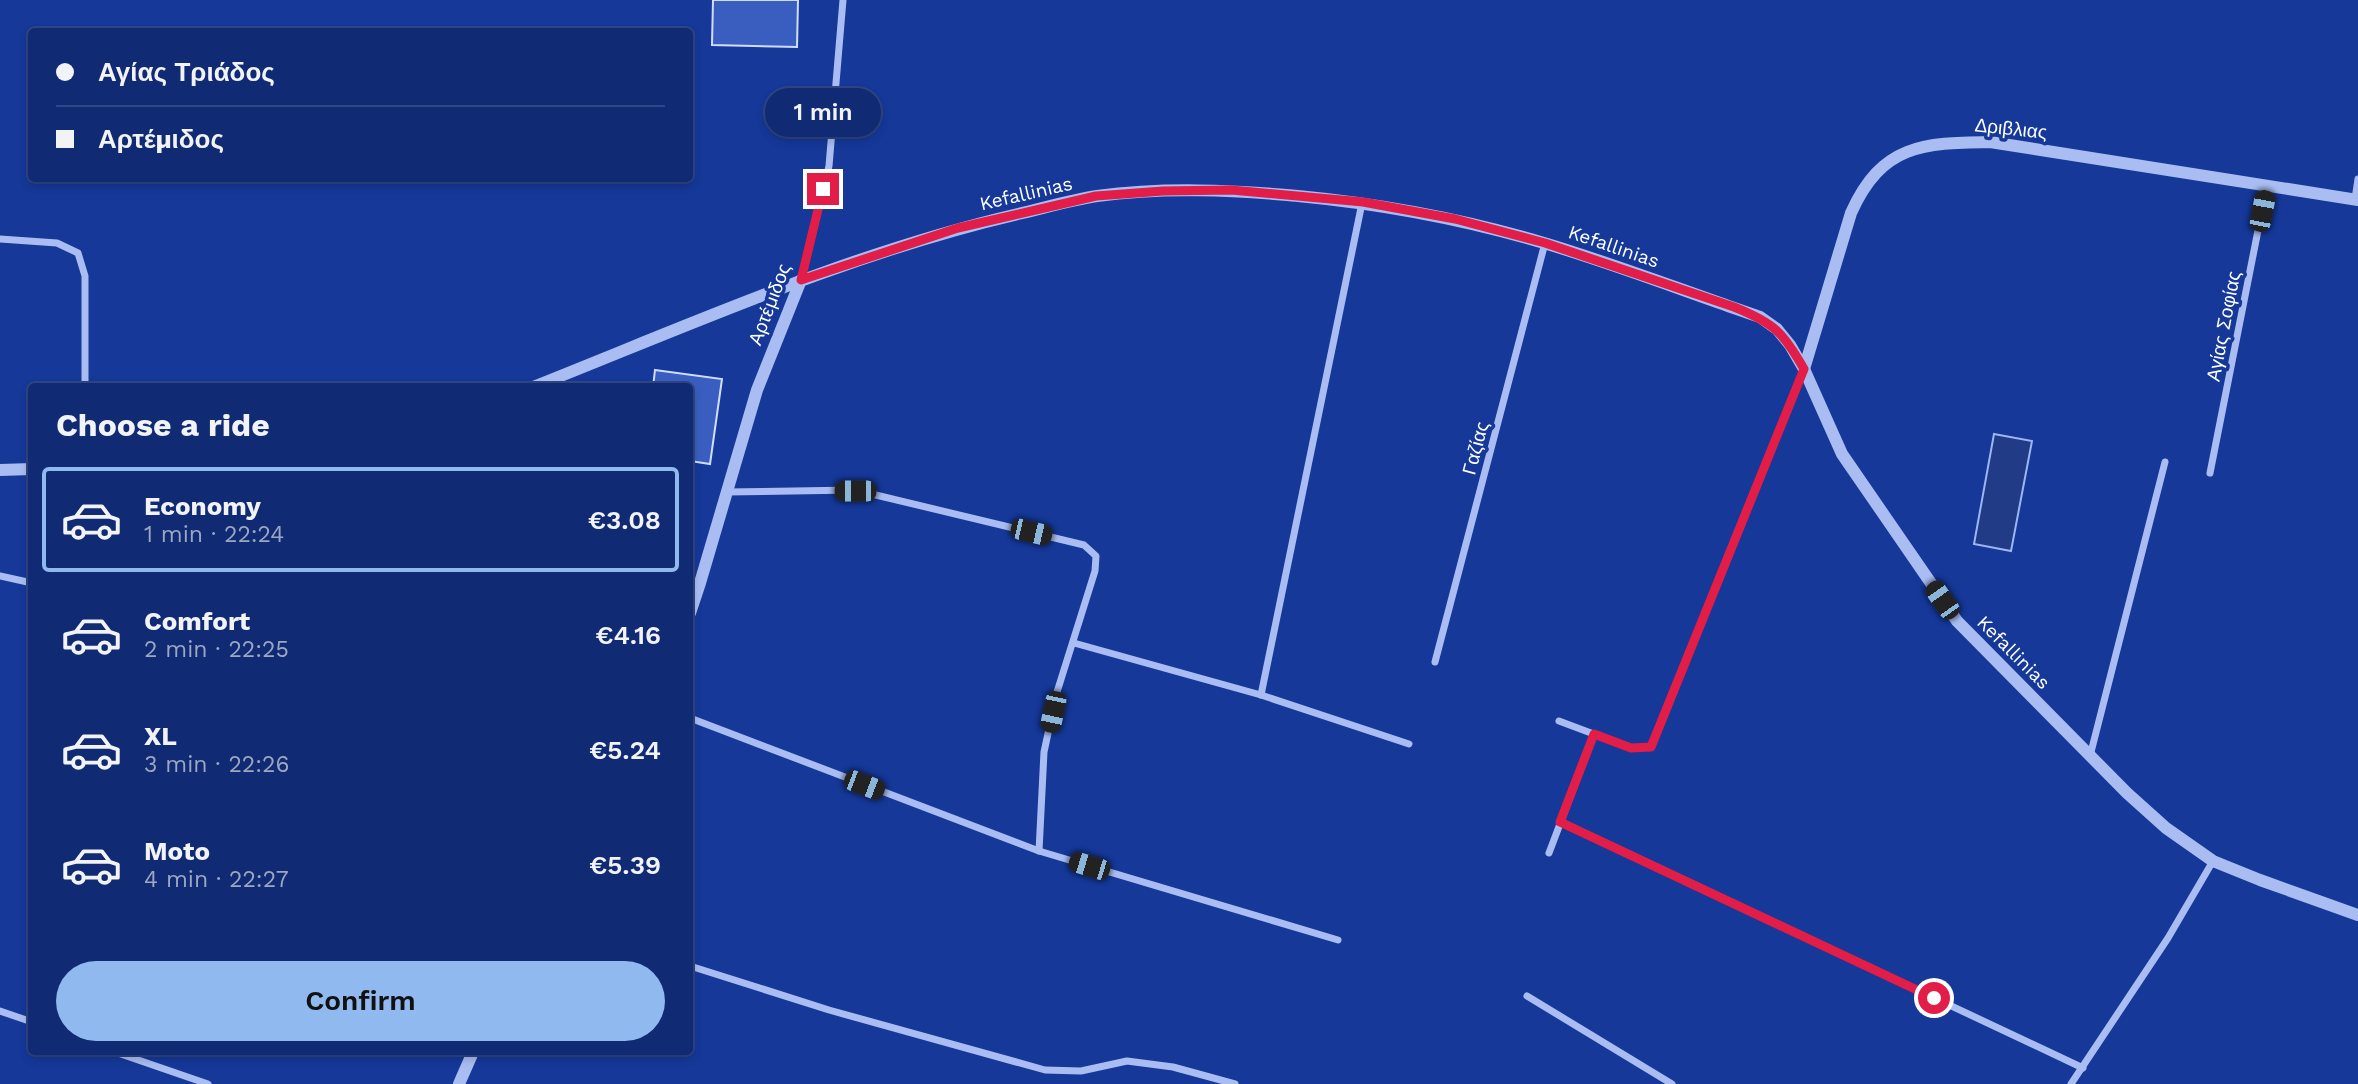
<!DOCTYPE html>
<meta charset="utf-8">
<style>
body{margin:0;font-family:"Work Sans",sans-serif;background:#1e367b;color:#f1f3f6;height:100vh;display:flex;flex-direction:column;font-size:26px;white-space:nowrap}
*{box-sizing:border-box;margin:0}
p{font-size:23px;color:#9ca7c4}
.icon{flex:none;width:38px;height:38px;fill:none;stroke:currentColor;stroke-width:2;stroke-linecap:round;stroke-linejoin:round}
.map{position:relative;flex:1;overflow:hidden}
.drawer{position:absolute;left:28px;top:383px;width:665px;height:672px;display:flex;flex-direction:column;background:#102a73;border-radius:7px;box-shadow:0 4px 10px #0003,0 0 0 2px #304685}
.drawer>*{flex:none}
.guide{position:absolute;left:28px;top:28px;width:665px;height:154px;border-radius:7px;box-shadow:0 4px 10px #0003,0 0 0 2px #304685;display:grid;align-content:center;height:154px;padding:0 28px;background:#102a73}
.end{position:absolute;width:32px;height:32px;margin:-16px;border:9px solid #e11d48;background:#fff;box-shadow:0 0 0 4px #fff}
.from{border-radius:50%}
.bubble{position:absolute;height:49px;border-radius:24px;background:#102a73;box-shadow:0 4px 10px #0003,0 0 0 2px #304685;font-size:23px;font-weight:600;line-height:49px;text-align:center}
.car{position:absolute;width:21px;height:42px;margin:-21px -10px;border-radius:9px;box-shadow:0 0 5px 2px #0007;background:linear-gradient(#222 24%,#8ab4d8 0 40%,#222 0 76%,#8ab4d8 0 86%,#222 0)}
.guide b{display:flex;align-items:center;gap:24px;height:66px;font-size:26px}
.guide b+b{border-top:2px solid #304685}
.guide i{width:18px;height:18px;background:#f1f3f6}
ul{padding:0;list-style:none}
li{display:flex;align-items:center;gap:21px;height:105px;margin:0 14px 10px;padding:0 14px;border:4px solid transparent;border-radius:7px}
li div{flex:1}
li b{display:block;font-size:26px}
li em{font-style:normal;font-weight:600}
li.on{border-color:#90b9f0}
li>.icon{width:63px;height:63px;stroke-width:1.5}
h2{padding:0 28px;font-size:32px;line-height:84px}
.cta{display:flex;gap:14px;margin-top:auto;padding:14px 28px}
.cta a{flex:1;height:80px;border-radius:42px;background:#90b9f0;color:#111;font-size:28px;font-weight:600;line-height:80px;text-align:center}
.map>svg:first-child{display:block}
.water{fill:#213b86;stroke:#9bb5f5;stroke-width:2}
.building{fill:#395ebf;stroke:#d0ddfd;stroke-width:2}
.lines{fill:none;stroke-linecap:round;stroke-linejoin:round}
.minor{stroke:#a9bdf2;stroke-width:7}
.tertiary{stroke:#a9bdf2;stroke-width:12}
.route{stroke:#e11d48;stroke-width:9}
.labels{text-anchor:middle;stroke-width:7;stroke-linejoin:round;paint-order:stroke}
.street-label{font-size:19px;fill:#fff;stroke:#153899}
</style>
<div class="map">
<svg width="2358" height="1084" viewBox="0 0 2358 1084">
<rect width="100%" height="100%" fill="#153899"/>
<path class="water" d="M1994 434 2032 441 2011 551 1974 544Z"/>
<g class="building">
<path d="M713 0H798L797 47 712 45Z"/>
<path d="M655 370 722 379 710 464 690 461V387H653Z"/>
</g>
<g class="lines">
<g class="minor">
<path d="M2355 199 2358 179"/>
<path d="M0 239 57 243 78 253 85 276V387"/>
<path d="M801 280 829 166 843 0"/>
<path d="M2210 473 2267 185"/>
<path d="M726 492 855 490 1084 545 1096 556 1095 571 1057 692 1044 752 1039 851"/>
<path d="M0 576 32 583"/>
<path d="M1074 643 1261 695 1409 744"/>
<path d="M1435 662 1545 243"/>
<path d="M1261 695 1362 203"/>
<path d="M690 718 1039 851 1338 940"/>
<path d="M1559 721 1631 748 1651 747 1804 370"/>
<path d="M2090 756 2165 462"/>
<path d="M1561 822 2083 1068"/>
<path d="M1549 853 1594 734"/>
<path d="M690 966 829 1010 1045 1070 1081 1071 1127 1061 1173 1067 1235 1084"/>
<path d="M1527 996 1672 1084"/>
<path d="M0 1011 32 1022"/>
<path d="M115 1052 208 1084"/>
<path d="M2071 1084 2168 938 2213 861"/>
</g>
<g class="tertiary">
<path d="M1804 369 1851 213C1882 144 1923 143 1990 142L2358 200"/>
<path d="M533 387C692 324 850 253 1018 214 1044 208 1071 200 1097 196 1164 187 1231 190 1298 196 1382 204 1463 219 1544 243 1608 262 1671 286 1734 308L1760 317 1777 329 1790 345 1804 369 1842 454 1957 621 2127 793 2166 828 2213 861 2260 880 2358 915"/>
<path d="M0 470 32 469"/>
<path d="M690 613 700 583 757 390 801 280"/>
<path d="M459 1084 473 1052"/>
</g>
</g>
<g class="lines">
<path class="route" d="M823 189 801 280 958 228 1096 196 1163 191 1231 190 1363 202 1455 219 1545 243 1734 307C1774 323 1783 332 1804 369L1651 747 1631 748 1594 734 1560 822 1934 998"/>
</g>
<g class="labels">
<g class="street-label">
<text transform="translate(2011 128) rotate(6)" y="7">Δριβλιας</text>
<text transform="translate(1026 193) rotate(-13)" y="7">Kefallinias</text>
<text transform="translate(1614 246) rotate(19)" y="7">Kefallinias</text>
<text transform="translate(769 304) rotate(-69)" y="7">Αρτέμιδος</text>
<text transform="translate(2223 326) rotate(-79)" y="7">Αγίας Σοφίας</text>
<text transform="translate(1475 448) rotate(-75)" y="7">Γαζίας</text>
<text transform="translate(2014 652) rotate(45)" y="7">Kefallinias</text>
</g>
</g>
</svg>
<i class="end from" style="left:1934px;top:998px"></i>
<i class="end" style="left:823px;top:189px"></i>
<div class="bubble" style="left:765px;top:88px;width:116px">1 min</div>
<i class="car" style="left:2262px;top:211px;rotate:11deg"></i>
<i class="car" style="left:855px;top:491px;rotate:270deg"></i>
<i class="car" style="left:1031px;top:532px;rotate:103deg"></i>
<i class="car" style="left:1942px;top:600px;rotate:325deg"></i>
<i class="car" style="left:1053px;top:712px;rotate:192deg"></i>
<i class="car" style="left:864px;top:785px;rotate:111deg"></i>
<i class="car" style="left:1089px;top:866px;rotate:287deg"></i>
<div class="guide">
<b><i class="from"></i>Αγίας Τριάδος</b>
<b><i></i>Αρτέμιδος</b>
</div>
<section class="drawer">
<h2>Choose a ride</h2>
<ul>
<li class="on"><svg class="icon" aria-label="car" viewBox="0 0 24 24"><path d="M5 17H2v-5l4-1 3-4h7l3 4 3 1v5h-3M9 17h6M6 11h13"/><circle cx="7" cy="17" r="2"/><circle cx="17" cy="17" r="2"/></svg><div><b>Economy</b><p>1 min · 22:24</p></div><em>€3.08</em></li>
<li><svg class="icon" aria-label="car" viewBox="0 0 24 24"><path d="M5 17H2v-5l4-1 3-4h7l3 4 3 1v5h-3M9 17h6M6 11h13"/><circle cx="7" cy="17" r="2"/><circle cx="17" cy="17" r="2"/></svg><div><b>Comfort</b><p>2 min · 22:25</p></div><em>€4.16</em></li>
<li><svg class="icon" aria-label="car" viewBox="0 0 24 24"><path d="M5 17H2v-5l4-1 3-4h7l3 4 3 1v5h-3M9 17h6M6 11h13"/><circle cx="7" cy="17" r="2"/><circle cx="17" cy="17" r="2"/></svg><div><b>XL</b><p>3 min · 22:26</p></div><em>€5.24</em></li>
<li><svg class="icon" aria-label="car" viewBox="0 0 24 24"><path d="M5 17H2v-5l4-1 3-4h7l3 4 3 1v5h-3M9 17h6M6 11h13"/><circle cx="7" cy="17" r="2"/><circle cx="17" cy="17" r="2"/></svg><div><b>Moto</b><p>4 min · 22:27</p></div><em>€5.39</em></li>
</ul>
<div class="cta"><a>Confirm</a></div>
</section>
</div>
